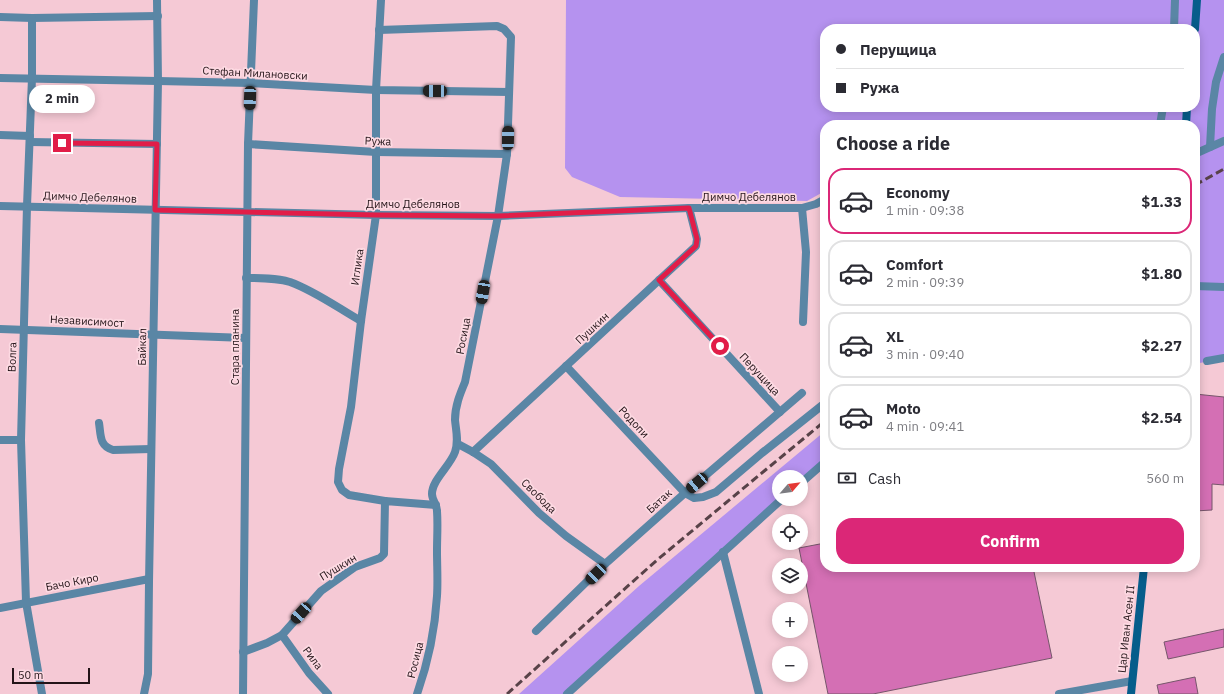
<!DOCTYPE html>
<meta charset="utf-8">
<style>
body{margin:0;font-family:"IBM Plex Sans",sans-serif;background:#f2f2f3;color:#2b2b33;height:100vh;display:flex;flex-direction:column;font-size:15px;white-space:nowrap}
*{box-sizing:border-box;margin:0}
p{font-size:13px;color:#7c7c81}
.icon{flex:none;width:22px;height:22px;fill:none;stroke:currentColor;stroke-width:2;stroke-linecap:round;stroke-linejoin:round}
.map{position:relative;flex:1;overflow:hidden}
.details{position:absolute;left:820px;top:120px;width:380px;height:452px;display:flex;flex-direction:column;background:#fff;border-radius:16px;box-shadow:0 2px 10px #0003}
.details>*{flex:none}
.banner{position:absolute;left:820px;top:24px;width:380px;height:88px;border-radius:16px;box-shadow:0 2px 10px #0003;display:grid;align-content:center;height:88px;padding:0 16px;background:#fff}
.needle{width:26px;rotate:62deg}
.buttons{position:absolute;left:772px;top:470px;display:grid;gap:8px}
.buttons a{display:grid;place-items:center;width:36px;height:36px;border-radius:50%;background:#fff;box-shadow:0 2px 10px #0003;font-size:20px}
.scale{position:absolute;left:12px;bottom:10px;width:78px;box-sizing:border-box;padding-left:4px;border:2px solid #231418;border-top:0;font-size:11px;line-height:14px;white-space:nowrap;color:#231418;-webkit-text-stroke:3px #fdd9e2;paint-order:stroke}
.end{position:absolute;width:18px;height:18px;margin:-9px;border:5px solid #e11d48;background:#fff;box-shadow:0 0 0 2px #fff}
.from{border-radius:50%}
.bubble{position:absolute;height:28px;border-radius:14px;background:#fff;box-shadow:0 2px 10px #0003;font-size:13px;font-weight:700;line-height:28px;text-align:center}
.car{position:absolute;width:12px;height:24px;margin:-12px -6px;border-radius:5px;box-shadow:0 0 3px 1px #0007;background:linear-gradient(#222 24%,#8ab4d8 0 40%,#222 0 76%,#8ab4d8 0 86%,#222 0)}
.banner b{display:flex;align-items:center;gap:14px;height:38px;font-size:15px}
.banner b+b{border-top:1px solid #e1e1e2}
.banner i{width:10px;height:10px;background:#2b2b33}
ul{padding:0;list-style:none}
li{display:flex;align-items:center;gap:12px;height:66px;margin:0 8px 6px;padding:0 8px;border:2px solid #e1e1e2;border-radius:16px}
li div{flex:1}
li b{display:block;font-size:15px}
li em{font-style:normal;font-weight:700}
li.on{border-color:#db2777}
li>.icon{width:36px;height:36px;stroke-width:1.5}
h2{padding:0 16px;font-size:18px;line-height:48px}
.pay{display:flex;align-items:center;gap:10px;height:44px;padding:0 16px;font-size:15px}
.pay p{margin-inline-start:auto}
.button{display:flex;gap:8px;margin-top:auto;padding:8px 16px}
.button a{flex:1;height:46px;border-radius:16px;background:#db2777;color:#fff;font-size:16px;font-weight:700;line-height:46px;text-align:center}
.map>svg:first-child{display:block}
.green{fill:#b592ef;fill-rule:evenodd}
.building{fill:#d46fb4;stroke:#76566b}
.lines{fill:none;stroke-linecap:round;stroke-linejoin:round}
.pedestrian{stroke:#5a86a5;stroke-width:8}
.minor{stroke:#5a86a5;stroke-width:8}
.secondary{stroke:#065d8b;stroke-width:8}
.rail{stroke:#584248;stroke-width:3;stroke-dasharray:8 4;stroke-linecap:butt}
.route{stroke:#e11d48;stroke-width:5}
.labels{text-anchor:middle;stroke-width:3.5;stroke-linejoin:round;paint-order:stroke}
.street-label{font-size:11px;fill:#231418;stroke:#fdd9e2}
</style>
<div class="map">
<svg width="1224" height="694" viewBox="0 0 1224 694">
<rect width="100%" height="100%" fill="#f5c9d5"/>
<g class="green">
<path d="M566 0H1224V358L1195 364V125H825V191L807 201 620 197 572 177 565 168ZM825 29H1195V107H825Z"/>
<path d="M825 431V462L801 483V477H779V499L567 694H519L639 586Z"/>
</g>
<g class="building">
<path d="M1195 394 1224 397V485L1212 484V510L1195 511Z"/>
<path d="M825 543V567H1033L1052 658 873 694H828L799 548Z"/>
<path d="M1224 629V647L1168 659 1164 642Z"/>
<path d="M1195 677 1198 694H1159L1157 685Z"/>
</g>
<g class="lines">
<g class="pedestrian">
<path d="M158 81 250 83"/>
<path d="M723 552 759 694"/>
</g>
<g class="minor">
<path d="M381 0 376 90V215L361 321 351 407 339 469 338 482 342 490 349 495 385 501"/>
<path d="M0 17 32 18 158 16"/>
<path d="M32 18V78L27 206 21 440 26 602 42 694"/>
<path d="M1174 29 1175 0"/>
<path d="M379 30 497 26 504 29 511 37 507 154 498 216 465 382C460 394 455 406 455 420 456 431 459 441 455 452 450 466 432 480 432 494 432 500 437 505 437 511 438 524 437 538 437 551 437 566 438 581 437 596 435 629 428 663 417 694"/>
<path d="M0 78 158 81"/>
<path d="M250 83 376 90 509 92"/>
<path d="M1160 125 1163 107"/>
<path d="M0 135 30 136"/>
<path d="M30 142 157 144"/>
<path d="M248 144 376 152 507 154"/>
<path d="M1210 147 1212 109 1216 82 1224 57"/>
<path d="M1199 152 1224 141"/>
<path d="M0 206 376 215 498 216 689 208H802L816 204 825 199"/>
<path d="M802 208 806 252 803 322"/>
<path d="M246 278C261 278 276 278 290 282 315 291 338 308 361 321"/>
<path d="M659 280 780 412"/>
<path d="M1195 286 1224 287"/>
<path d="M0 329 246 338"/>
<path d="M1207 361 1224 358"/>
<path d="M566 366 685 493 694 498 703 497 716 492 762 453 825 403"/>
<path d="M99 423C101 435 99 446 113 450L151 449"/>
<path d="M0 440H21"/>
<path d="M458 444 473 452 491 464 539 513 566 536 605 564"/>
<path d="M473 452 696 246 697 239 689 208"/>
<path d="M801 483 825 462"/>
<path d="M0 608 149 579"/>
<path d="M536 631 605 564 685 493 802 393"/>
<path d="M282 635 309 673 328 694"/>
<path d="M243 652 267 643 282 635 321 591 355 567 380 558 384 554 385 501 436 505"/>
<path d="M144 694 148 674 149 582 158 81 157 0"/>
<path d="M243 694 248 144 254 0"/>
<path d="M567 694 782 499"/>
<path d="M1059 694 1132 681"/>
</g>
<g class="secondary">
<path d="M1195 29 1197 0"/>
<path d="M1186 125 1187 107"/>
<path d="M1131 694 1144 567"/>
</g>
<g class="rail">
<path d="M1195 185 1224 169"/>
<path d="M507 694 657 560 763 472 825 421"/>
</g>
</g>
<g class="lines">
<path class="route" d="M62 143 157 144 155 210 376 215 498 216 689 208 697 239 696 246 659 280 720 346"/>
</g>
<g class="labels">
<g class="street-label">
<text transform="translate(255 73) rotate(3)" y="4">Стефан Милановски</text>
<text transform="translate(378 141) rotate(2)" y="4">Ружа</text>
<text transform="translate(90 197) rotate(2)" y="4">Димчо Дебелянов</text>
<text x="749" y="201">Димчо Дебелянов</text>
<text x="413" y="208">Димчо Дебелянов</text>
<text transform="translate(357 267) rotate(-82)" y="4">Иглика</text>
<text transform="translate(87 321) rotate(3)" y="4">Независимост</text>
<text transform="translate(592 328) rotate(-43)" y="4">Пушкин</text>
<text transform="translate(463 336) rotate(-79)" y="4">Росица</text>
<text transform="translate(142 347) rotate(-89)" y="4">Байкал</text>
<text transform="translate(235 347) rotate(-90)" y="4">Стара планина</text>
<text transform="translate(12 357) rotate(-88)" y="4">Волга</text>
<text transform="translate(760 374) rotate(47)" y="4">Перущица</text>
<text transform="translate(634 422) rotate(47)" y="4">Родопи</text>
<text transform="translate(539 496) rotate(44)" y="4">Свобода</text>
<text transform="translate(659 501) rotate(-42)" y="4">Батак</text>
<text transform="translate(338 567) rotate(-31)" y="4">Пушкин</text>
<text transform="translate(72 582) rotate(-11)" y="4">Бачо Киро</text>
<text transform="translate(1126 629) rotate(-84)" y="4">Цар Иван Асен II</text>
<text transform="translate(313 658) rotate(53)" y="4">Рила</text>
<text transform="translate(415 660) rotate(-76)" y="4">Росица</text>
</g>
</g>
</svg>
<div class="buttons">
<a><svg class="needle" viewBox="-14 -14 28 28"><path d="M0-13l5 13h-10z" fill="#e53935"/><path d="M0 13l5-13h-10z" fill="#7c7c81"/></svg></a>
<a><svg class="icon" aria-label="locate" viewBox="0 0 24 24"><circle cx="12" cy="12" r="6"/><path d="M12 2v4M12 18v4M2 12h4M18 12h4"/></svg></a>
<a><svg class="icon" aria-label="layers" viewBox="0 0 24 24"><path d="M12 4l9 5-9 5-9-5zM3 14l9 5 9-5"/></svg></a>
<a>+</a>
<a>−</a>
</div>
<div class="scale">50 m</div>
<i class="end from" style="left:720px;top:346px"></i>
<i class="end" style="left:62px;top:143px"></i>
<div class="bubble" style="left:29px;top:85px;width:66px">2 min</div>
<i class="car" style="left:435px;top:91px;rotate:271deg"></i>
<i class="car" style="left:250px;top:98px;rotate:182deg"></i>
<i class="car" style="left:508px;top:138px;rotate:1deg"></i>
<i class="car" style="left:483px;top:292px;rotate:190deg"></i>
<i class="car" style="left:697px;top:483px;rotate:230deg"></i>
<i class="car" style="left:596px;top:574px;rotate:226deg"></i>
<i class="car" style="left:301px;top:613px;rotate:222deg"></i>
<div class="banner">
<b><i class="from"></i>Перущица</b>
<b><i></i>Ружа</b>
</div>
<section class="details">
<h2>Choose a ride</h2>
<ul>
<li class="on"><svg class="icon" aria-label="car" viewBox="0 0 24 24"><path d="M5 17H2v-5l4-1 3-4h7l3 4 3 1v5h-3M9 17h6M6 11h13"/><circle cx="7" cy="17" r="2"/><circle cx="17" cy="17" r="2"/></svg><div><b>Economy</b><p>1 min · 09:38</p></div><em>$1.33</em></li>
<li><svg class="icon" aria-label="car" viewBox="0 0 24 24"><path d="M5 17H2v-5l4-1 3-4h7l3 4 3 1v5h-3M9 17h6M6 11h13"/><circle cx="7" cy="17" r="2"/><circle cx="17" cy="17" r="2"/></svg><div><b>Comfort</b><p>2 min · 09:39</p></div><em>$1.80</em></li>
<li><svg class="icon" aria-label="car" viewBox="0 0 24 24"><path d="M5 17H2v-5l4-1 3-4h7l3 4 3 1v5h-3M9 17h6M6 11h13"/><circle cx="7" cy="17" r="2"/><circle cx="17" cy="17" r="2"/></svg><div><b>XL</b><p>3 min · 09:40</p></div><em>$2.27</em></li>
<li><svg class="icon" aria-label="car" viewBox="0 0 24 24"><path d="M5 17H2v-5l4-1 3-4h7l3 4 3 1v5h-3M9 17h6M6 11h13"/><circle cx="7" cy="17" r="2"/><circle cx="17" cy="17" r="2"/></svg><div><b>Moto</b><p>4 min · 09:41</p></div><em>$2.54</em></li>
</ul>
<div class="pay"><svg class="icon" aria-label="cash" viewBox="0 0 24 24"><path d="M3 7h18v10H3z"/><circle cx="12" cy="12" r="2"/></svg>Cash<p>560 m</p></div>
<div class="button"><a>Confirm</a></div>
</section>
</div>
